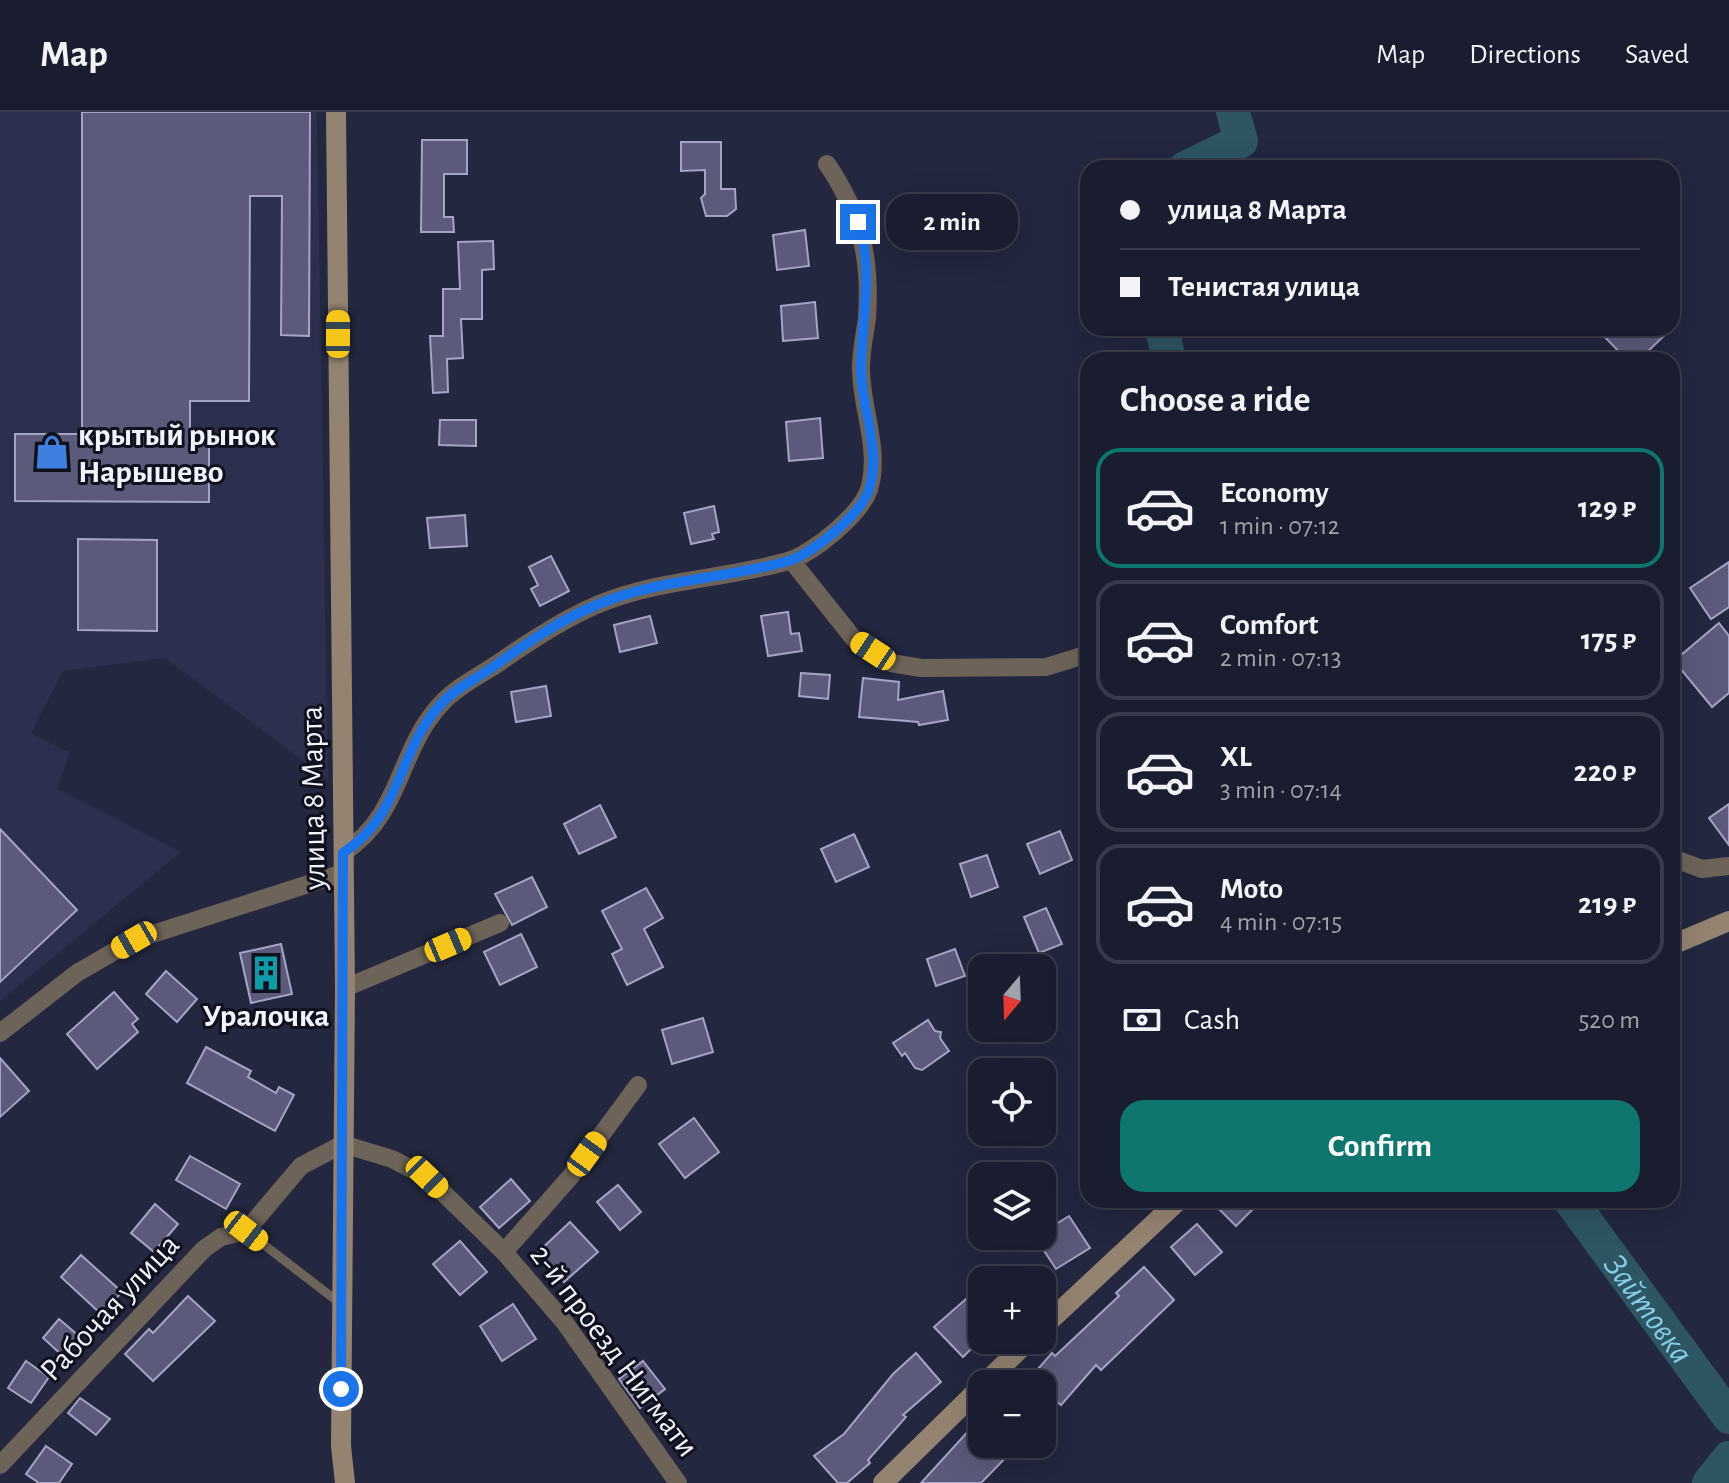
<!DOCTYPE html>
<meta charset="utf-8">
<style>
body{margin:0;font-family:"Alegreya Sans",sans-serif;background:#272a3b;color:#f1f3f6;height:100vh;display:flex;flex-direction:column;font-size:30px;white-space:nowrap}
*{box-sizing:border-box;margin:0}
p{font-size:26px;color:#9fa2aa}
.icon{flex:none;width:44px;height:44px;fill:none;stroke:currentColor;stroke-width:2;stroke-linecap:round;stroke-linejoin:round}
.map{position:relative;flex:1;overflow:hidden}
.details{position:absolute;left:1080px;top:240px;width:600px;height:856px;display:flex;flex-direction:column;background:#1a1d2f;border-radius:24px;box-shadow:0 8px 32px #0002,0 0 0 2px #383b4b}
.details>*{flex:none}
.guide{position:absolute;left:1080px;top:48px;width:600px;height:176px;border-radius:24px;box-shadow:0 8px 32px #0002,0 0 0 2px #383b4b;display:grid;align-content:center;height:176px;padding:0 40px;background:#1a1d2f}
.needle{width:52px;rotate:199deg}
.controls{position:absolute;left:968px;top:842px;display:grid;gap:16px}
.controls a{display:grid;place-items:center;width:88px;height:88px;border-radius:16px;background:#1a1d2f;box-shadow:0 8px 32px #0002,0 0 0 2px #383b4b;font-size:40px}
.end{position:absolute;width:36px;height:36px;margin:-18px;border:10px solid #1a73e8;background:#fff;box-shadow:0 0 0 4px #fff}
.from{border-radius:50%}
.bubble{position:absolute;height:56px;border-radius:24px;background:#1a1d2f;box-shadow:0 8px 32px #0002,0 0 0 2px #383b4b;font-size:26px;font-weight:600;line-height:56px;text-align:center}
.car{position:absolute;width:24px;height:48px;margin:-24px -12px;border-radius:10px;box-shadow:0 0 6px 2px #0007;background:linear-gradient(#f5c518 24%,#345 0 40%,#f5c518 0 76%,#345 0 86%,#f5c518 0)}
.guide b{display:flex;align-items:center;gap:28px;height:76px;font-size:30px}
.guide b+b{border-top:2px solid #383b4b}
.guide i{width:20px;height:20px;background:#f1f3f6}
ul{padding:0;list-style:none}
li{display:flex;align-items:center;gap:24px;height:120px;margin:0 16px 12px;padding:0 24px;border:4px solid #383b4b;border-radius:24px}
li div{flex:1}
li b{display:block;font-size:30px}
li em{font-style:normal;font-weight:600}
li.selected{border-color:#0f766e}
li>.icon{width:72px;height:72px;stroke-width:1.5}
h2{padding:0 40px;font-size:36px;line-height:96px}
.pay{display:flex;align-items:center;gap:20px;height:88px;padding:0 40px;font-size:30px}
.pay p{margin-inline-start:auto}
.primary-button{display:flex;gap:16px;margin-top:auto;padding:16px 40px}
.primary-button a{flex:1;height:92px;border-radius:24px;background:#0f766e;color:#fff;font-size:32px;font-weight:600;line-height:92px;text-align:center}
header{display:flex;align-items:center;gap:48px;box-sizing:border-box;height:112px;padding:0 40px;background:#1a1d2f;border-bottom:2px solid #383b4b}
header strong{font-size:38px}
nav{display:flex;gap:44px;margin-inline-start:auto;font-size:28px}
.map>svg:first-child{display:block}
.built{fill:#2c304e}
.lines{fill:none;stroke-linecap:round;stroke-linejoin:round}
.river{stroke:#2d5562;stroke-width:34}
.building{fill:#5b5a7a;stroke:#a4a4c4;stroke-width:2}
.service{stroke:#6e6358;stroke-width:9}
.minor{stroke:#6e6358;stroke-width:18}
.secondary{stroke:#958371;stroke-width:20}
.route{stroke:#1a73e8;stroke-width:10}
.labels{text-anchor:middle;stroke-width:6;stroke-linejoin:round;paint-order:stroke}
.poi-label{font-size:32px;font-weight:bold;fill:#f1f3fd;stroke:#0f111c;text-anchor:start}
.street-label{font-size:32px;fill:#f1f3fd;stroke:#0f111c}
.water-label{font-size:34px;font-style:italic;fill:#86cee7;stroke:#0f111c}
</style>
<header>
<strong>Map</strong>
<nav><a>Map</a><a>Directions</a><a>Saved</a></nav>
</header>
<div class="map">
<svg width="1729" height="1371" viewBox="0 0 1729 1371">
<rect width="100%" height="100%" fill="#23273f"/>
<path class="built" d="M0 0H317L328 667 165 546 63 559 31 621 70 641 57 677 181 740 0 889Z"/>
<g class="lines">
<g class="river">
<path d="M1185 56 1241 29 1233 0"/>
<path d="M1162 216 1169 248"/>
<path id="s1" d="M1570 1088 1729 1305"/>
<path d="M1709 1371 1729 1346"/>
</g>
</g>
<g class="building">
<path d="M82 0H310L309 224 281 223 282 84H250L249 289H190V324H209V390L15 389V322H82Z"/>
<path d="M422 28H467V62H444V105H453L454 120H421Z"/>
<path d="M681 30H721V77H735L736 97 727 104H706L701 86 705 82V58L681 59Z"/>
<path d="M805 118 809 154 777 158 773 123Z"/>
<path d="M493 129 494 157 482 158V207H461L463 246 447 247 448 280 433 281 430 224H443V177H460L458 130Z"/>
<path d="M815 190 818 226 783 229 781 194Z"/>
<path d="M1596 216H1672L1639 248H1627Z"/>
<path d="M820 306 823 346 789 349 786 310Z"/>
<path d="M440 308H476V334L439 333Z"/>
<path d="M714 394 719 420 712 422 714 427 691 432 684 401Z"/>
<path d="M465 403 467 434 430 436 427 406Z"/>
<path d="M78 427 157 428V519L78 518Z"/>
<path d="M551 444 569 479 540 494 531 477 538 473 529 455Z"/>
<path d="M1729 450V495L1711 507 1690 476Z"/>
<path d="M788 500 791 522 799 521 802 539 768 544 761 504Z"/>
<path d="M650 504 657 531 620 540 614 513Z"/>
<path d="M1719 511 1729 524V581L1712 595 1674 549Z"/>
<path d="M801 561 830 563 828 587 799 584Z"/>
<path d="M863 566 899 570 898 588 943 579 948 608 919 613 918 610 859 605Z"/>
<path d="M546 574 551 604 516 610 511 580Z"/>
<path d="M1729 692V733L1709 706Z"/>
<path d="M600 693 616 725 579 742 564 712Z"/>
<path d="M0 717 77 798 0 870Z"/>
<path d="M1060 719 1072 748 1040 762 1027 732Z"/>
<path d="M854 722 869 755 836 770 821 737Z"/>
<path d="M987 743 998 775 971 785 960 752Z"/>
<path d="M532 765 547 795 512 813 495 782Z"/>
<path d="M646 776 663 806 644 817 663 855 627 873 612 842 622 837 602 799Z"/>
<path d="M1046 796 1062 832 1039 841 1024 805Z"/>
<path d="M521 822 537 855 500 873 484 840Z"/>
<path d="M281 832 292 882 251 891 240 841Z"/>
<path d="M955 837 965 864 936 874 927 847Z"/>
<path d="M166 859 197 887 177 910 146 882Z"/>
<path d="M114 880 138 907 132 912 138 920 97 957 67 922Z"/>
<path d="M703 906 713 940 672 952 662 918Z"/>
<path d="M928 908 935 919 941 920 940 926 949 939 922 958 915 956 905 941 902 944 893 931Z"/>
<path d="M206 935 251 959 248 965 276 981 279 975 294 983 275 1019 187 971Z"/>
<path d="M0 946 29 979 0 1005Z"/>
<path d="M694 1006 719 1040 685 1066 659 1032Z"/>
<path d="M190 1044 240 1072 226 1097 176 1068Z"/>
<path d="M511 1067 530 1089 499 1116 480 1095Z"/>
<path d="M618 1073 641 1100 620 1118 597 1090Z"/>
<path d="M1210 1088H1262L1236 1114Z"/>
<path d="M155 1092 178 1112 154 1140 131 1121Z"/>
<path d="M1069 1104 1090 1136 1056 1157 1035 1125Z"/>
<path d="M570 1110 598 1140 564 1170 537 1141Z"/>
<path d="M1197 1112 1222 1140 1195 1163 1171 1135Z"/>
<path d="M460 1129 487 1160 460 1183 433 1152Z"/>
<path d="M81 1143 122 1180 101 1202 61 1165Z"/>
<path d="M1144 1155 1174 1188 1101 1258 1096 1253 1061 1293 1042 1277V1272L1030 1266 1052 1241 1055 1244 1119 1184 1116 1181Z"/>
<path d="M982 1173V1226L963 1245 934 1215Z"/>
<path d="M188 1184 215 1209 153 1269 125 1242 149 1217 153 1221Z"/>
<path d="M513 1192 536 1227 502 1249 480 1214Z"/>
<path d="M59 1207 80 1225 64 1245 43 1226Z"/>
<path d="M916 1241 941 1270 903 1303 906 1305 868 1348 870 1351 847 1371H838L814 1344 844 1322 893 1262Z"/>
<path d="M26 1249 49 1265 31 1291 8 1276Z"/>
<path d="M643 1249 665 1277 640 1296 619 1267Z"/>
<path d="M80 1286 110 1307 96 1323 68 1301Z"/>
<path d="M972 1315 982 1325V1332H1019L981 1371H921Z"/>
<path d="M46 1334 72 1352 59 1371H39L26 1362Z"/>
</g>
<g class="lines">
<path class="service" d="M246 1119 341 1192"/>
<g class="minor">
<path d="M791 448 854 527 891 551 921 556 1046 555 1088 542"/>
<path d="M343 741C403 702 397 639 441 592 456 575 481 563 500 550 530 529 565 506 599 492 659 467 726 467 788 449 814 441 864 400 870 374 880 334 860 293 861 254 861 238 865 222 867 206 871 145 861 102 827 52"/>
<path d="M1672 746 1702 757 1729 754"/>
<path d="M345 876 500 811"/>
<path d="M0 921 77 861 134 828 343 761"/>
<path d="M504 1140 571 1064 638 973"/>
<path d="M0 1353 204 1137 221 1125 246 1119 301 1054 343 1032 392 1047 427 1065 504 1140 565 1211 678 1371"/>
</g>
<g class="secondary">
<path d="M336 0 345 876 341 1334 345 1371"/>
<path d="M1672 833 1729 809"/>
<path d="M1042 1216 1179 1088"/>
<path d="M883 1371 1029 1228"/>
</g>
</g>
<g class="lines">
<path class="route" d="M341 1277 343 741C403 702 397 639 441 592 453 578 474 568 490 557 524 533 561 507 599 492 659 467 726 467 788 449 813 442 864 400 870 374 881 334 860 293 861 254 862 204 874 159 858 110"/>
</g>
<defs>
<g id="shop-bare" transform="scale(2.76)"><path d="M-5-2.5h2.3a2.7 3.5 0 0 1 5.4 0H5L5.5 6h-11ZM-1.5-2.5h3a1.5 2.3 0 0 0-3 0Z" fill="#3f7fe0" stroke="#0f111c" stroke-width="2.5" paint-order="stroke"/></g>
<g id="building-bare" transform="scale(2.76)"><path d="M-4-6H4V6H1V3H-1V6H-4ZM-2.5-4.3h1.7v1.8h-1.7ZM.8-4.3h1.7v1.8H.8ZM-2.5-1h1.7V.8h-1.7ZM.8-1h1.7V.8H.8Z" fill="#0f9aa8" stroke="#0f111c" stroke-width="2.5" paint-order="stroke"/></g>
</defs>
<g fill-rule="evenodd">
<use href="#shop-bare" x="52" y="340"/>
<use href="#building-bare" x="266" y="861"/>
</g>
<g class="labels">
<g class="poi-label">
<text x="78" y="333">крытый рынок<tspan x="78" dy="37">Нарышево</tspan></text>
<text x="266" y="914" text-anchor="middle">Уралочка</text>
</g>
<g class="street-label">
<text transform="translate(312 686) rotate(-91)" y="11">улица 8 Марта</text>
<text transform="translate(109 1195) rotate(-47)" y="11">Рабочая улица</text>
<text transform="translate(615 1238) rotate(53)" y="11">2-й проезд Нигмати</text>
</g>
<g class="water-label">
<text dy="12" stroke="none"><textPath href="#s1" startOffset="134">Зайтовка</textPath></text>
</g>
</g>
</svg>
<div class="controls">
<a><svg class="needle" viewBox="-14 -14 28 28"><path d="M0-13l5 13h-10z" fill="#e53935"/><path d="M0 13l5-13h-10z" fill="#9fa2aa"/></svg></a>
<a><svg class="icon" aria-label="locate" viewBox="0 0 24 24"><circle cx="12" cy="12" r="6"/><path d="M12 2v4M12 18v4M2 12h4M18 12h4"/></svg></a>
<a><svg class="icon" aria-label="layers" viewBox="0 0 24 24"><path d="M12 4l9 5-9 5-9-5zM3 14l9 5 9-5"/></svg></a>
<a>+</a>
<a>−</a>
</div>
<i class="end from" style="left:341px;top:1277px"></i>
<i class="end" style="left:858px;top:110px"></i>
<div class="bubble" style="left:886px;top:82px;width:132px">2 min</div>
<i class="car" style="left:338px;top:222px;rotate:0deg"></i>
<i class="car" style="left:873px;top:539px;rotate:303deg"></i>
<i class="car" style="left:134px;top:828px;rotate:240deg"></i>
<i class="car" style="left:448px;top:833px;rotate:67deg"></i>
<i class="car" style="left:587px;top:1042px;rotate:36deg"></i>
<i class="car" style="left:427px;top:1065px;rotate:134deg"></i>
<i class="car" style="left:246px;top:1119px;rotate:128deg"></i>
<div class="guide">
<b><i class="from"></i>улица 8 Марта</b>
<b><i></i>Тенистая улица</b>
</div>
<section class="details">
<h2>Choose a ride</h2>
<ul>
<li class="selected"><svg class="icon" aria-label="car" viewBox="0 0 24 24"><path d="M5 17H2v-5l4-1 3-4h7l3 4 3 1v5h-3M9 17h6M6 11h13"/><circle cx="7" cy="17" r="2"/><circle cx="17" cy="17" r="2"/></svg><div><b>Economy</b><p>1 min · 07:12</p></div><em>129 ₽</em></li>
<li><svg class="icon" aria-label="car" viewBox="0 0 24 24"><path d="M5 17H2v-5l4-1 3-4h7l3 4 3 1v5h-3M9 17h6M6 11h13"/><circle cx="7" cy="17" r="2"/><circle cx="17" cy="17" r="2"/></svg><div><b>Comfort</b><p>2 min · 07:13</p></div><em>175 ₽</em></li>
<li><svg class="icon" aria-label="car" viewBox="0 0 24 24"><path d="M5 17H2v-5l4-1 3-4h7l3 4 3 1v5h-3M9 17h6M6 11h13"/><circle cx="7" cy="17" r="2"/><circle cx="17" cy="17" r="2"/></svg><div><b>XL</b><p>3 min · 07:14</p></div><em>220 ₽</em></li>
<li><svg class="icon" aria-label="car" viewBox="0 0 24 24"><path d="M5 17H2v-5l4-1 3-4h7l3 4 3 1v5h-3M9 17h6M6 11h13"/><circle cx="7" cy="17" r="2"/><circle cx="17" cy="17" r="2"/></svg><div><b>Moto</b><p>4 min · 07:15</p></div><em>219 ₽</em></li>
</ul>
<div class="pay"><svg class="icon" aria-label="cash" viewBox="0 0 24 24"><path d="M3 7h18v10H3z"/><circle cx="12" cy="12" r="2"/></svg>Cash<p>520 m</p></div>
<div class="primary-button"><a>Confirm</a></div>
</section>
</div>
